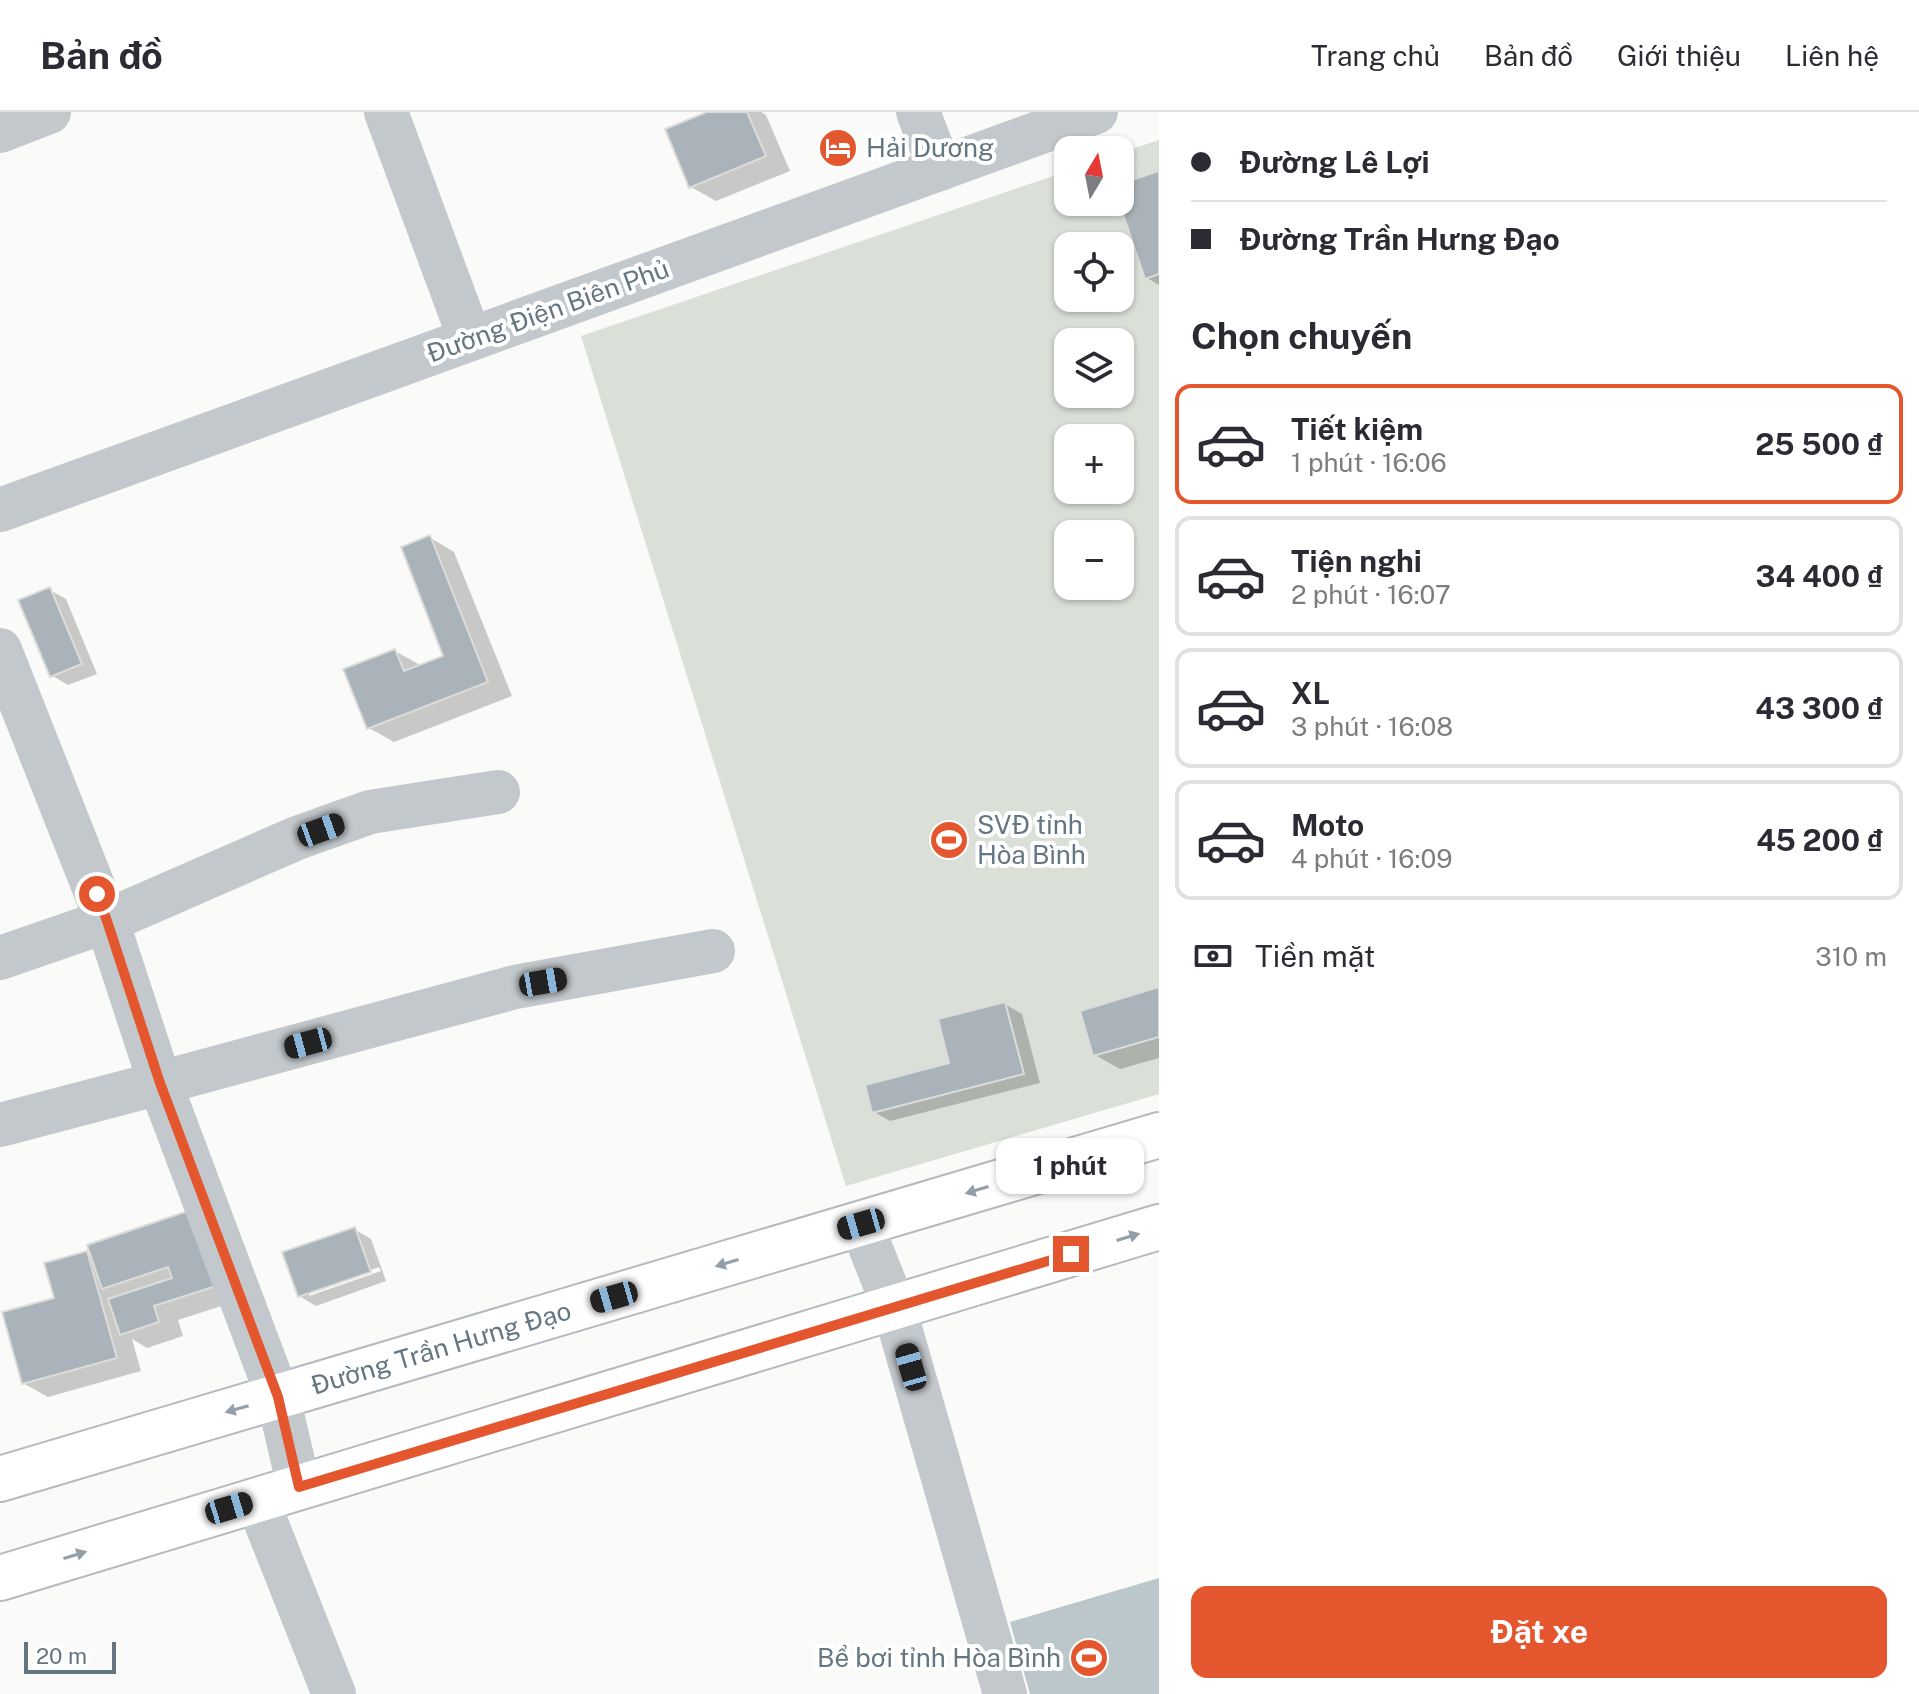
<!DOCTYPE html>
<html lang="vi">
<meta charset="utf-8">
<style>
body{margin:0;font-family:"Public Sans",sans-serif;background:#f7f7f7;color:#2b2b33;height:100vh;display:flex;flex-direction:column;font-size:30px;white-space:nowrap}
*{box-sizing:border-box;margin:0}
p{font-size:26px;color:#7c7c81}
.icon{flex:none;width:44px;height:44px;fill:none;stroke:currentColor;stroke-width:2;stroke-linecap:round;stroke-linejoin:round}
.map{position:relative;flex:1;overflow:hidden}
.panel{display:flex;flex-direction:column;background:#fff;width:760px}
.panel>*{flex:none}
.banner{display:grid;align-content:center;height:176px;padding:0 32px;background:#fff}
.needle{width:52px;rotate:10deg}
.fabs{position:absolute;left:1054px;top:24px;display:grid;gap:16px}
.fabs a{display:grid;place-items:center;width:80px;height:80px;border-radius:16px;background:#fff;box-shadow:0 2px 6px #0004;font-size:40px}
.scale{position:absolute;left:24px;bottom:20px;width:92px;box-sizing:border-box;padding-left:8px;border:4px solid #657683;border-top:0;font-size:22px;line-height:28px;white-space:nowrap;color:#657683;-webkit-text-stroke:6px #fff;paint-order:stroke}
.end{position:absolute;width:36px;height:36px;margin:-18px;border:10px solid #e4572e;background:#fff;box-shadow:0 0 0 4px #fff}
.from{border-radius:50%}
.bubble{position:absolute;height:56px;border-radius:16px;background:#fff;box-shadow:0 2px 6px #0004;font-size:26px;font-weight:700;line-height:56px;text-align:center}
.car{position:absolute;width:24px;height:48px;margin:-24px -12px;border-radius:10px;box-shadow:0 0 6px 2px #0007;background:linear-gradient(#222 24%,#8ab4d8 0 40%,#222 0 76%,#8ab4d8 0 86%,#222 0)}
.banner b{display:flex;align-items:center;gap:28px;height:76px;font-size:30px}
.banner b+b{border-top:2px solid #e1e1e2}
.banner i{width:20px;height:20px;background:#2b2b33}
ul{padding:0;list-style:none}
li{display:flex;align-items:center;gap:24px;height:120px;margin:0 16px 12px;padding:0 16px;border:4px solid #e1e1e2;border-radius:16px}
li div{flex:1}
li b{display:block;font-size:30px}
li em{font-style:normal;font-weight:700}
li.active{border-color:#e4572e}
li>.icon{width:72px;height:72px;stroke-width:1.5}
h2{padding:0 32px;font-size:36px;line-height:96px}
.pay{display:flex;align-items:center;gap:20px;height:88px;padding:0 32px;font-size:30px}
.pay p{margin-inline-start:auto}
.cta{display:flex;gap:16px;margin-top:auto;padding:16px 32px}
.cta a{flex:1;height:92px;border-radius:16px;background:#e4572e;color:#fff;font-size:32px;font-weight:700;line-height:92px;text-align:center}
header{display:flex;align-items:center;gap:48px;box-sizing:border-box;height:112px;padding:0 40px;background:#fff;border-bottom:2px solid #e1e1e2}
header strong{font-size:38px}
nav{display:flex;gap:44px;margin-inline-start:auto;font-size:28px}
main{display:flex;flex:1;min-height:0}
.map>svg:first-child{display:block}
.green{fill:#dadfd7;fill-rule:evenodd}
.water{fill:#bbc7cb}
.shadow{fill:#0003;fill-rule:evenodd}
.building{fill:#aab3b9;stroke:#dcdcda;stroke-width:2}
.lines{fill:none;stroke-linecap:round;stroke-linejoin:round}
.major-casing{stroke:#b5babe;stroke-width:48}
.minor{stroke:#c3c8cc;stroke-width:44}
.major{stroke:#fff;stroke-width:44}
.oneway{fill:#939fa8}
.route{stroke:#e4572e;stroke-width:10}
.labels{text-anchor:middle;stroke-width:8;stroke-linejoin:round;paint-order:stroke}
.poi-label{font-size:26px;fill:#657683;stroke:#fff;text-anchor:start}
.street-label{font-size:26px;fill:#657683;stroke:#fff}
</style>
<header>
<strong>Bản đồ</strong>
<nav><a>Trang chủ</a><a>Bản đồ</a><a>Giới thiệu</a><a>Liên hệ</a></nav>
</header>
<main>
<div class="map">
<svg width="1159" height="1582" viewBox="0 0 1159 1582">
<rect width="100%" height="100%" fill="#fafaf8"/>
<path class="green" d="M1159 28V982L846 1074 581 224 1068 59V90H1120V41ZM1068 134H1120V186H1068ZM1068 230H1120V282H1068ZM1068 326H1120V378H1068ZM1068 422H1120V474H1068Z"/>
<path class="water" d="M1159 1466V1582H1030L1010 1510Z"/>
<g class="shadow">
<path d="M712 0H761L766 3 790 59 716 89 691 75Z"/>
<path d="M1159 61V173L1147 166Z"/>
<path d="M429 425 454 440 512 584 394 630 369 616 395 539 420 553 446 545Z"/>
<path d="M50 478 66 487 97 562 68 573 51 563Z"/>
<path d="M1159 877V946L1120 957 1095 943Z"/>
<path d="M1005 892 1022 902 1040 971 890 1009 874 1000 952 953Z"/>
<path d="M191 1101 240 1188 178 1208 183 1224 147 1236 132 1227 141 1259 48 1285 23 1271 56 1188 86 1141 93 1145Z"/>
<path d="M354 1117 371 1127 386 1169 316 1194 299 1184ZM379 1155 381 1159 309 1184V1180Z"/>
</g>
<g class="building">
<path d="M707 0H747L766 44 689 76 665 17Z"/>
<path d="M1159 59V162L1145 167 1119 90 1120 72Z"/>
<path d="M430 423 488 570 367 617 343 557 395 537 404 559 443 544 401 435Z"/>
<path d="M50 475 82 552 50 565 18 488Z"/>
<path d="M1159 875V925L1093 944 1080 899Z"/>
<path d="M1005 890 1024 962 872 1001 865 973 949 951 938 907Z"/>
<path d="M191 1098 216 1174 154 1194 159 1210 120 1223 108 1187 172 1166 168 1155 102 1177 87 1133Z"/>
<path d="M355 1115 371 1160 298 1185 282 1140Z"/>
<path d="M87 1139 117 1246 22 1272 2 1200 54 1186 44 1151Z"/>
</g>
<g class="lines">
<g class="major-casing">
<g id="major">
<path id="s1" d="M0 1367 1159 1023"/>
<path d="M0 1466 1159 1115"/>
</g>
</g>
<g class="minor">
<path d="M386 0 470 227"/>
<path d="M918 0 940 57"/>
<path d="M0 19 49 0"/>
<path d="M0 398 1096 0"/>
<path d="M0 538 107 809 160 971 278 1285 299 1375"/>
<path d="M0 846 107 809 297 726 370 700 498 680"/>
<path d="M0 1013 160 971 515 875 713 839"/>
<path d="M861 1112 894 1195 1005 1582"/>
<path d="M257 1388 334 1582"/>
</g>
<use href="#major" class="major"/>
</g>
<defs><path id="oneway-solid" d="M-6-.8H1V-3.2L6.5 0L1 3.2V.8H-6Z" transform="scale(2)"/></defs>
<g class="oneway">
<use href="#oneway-solid" transform="translate(977 1078) rotate(163)"/>
<use href="#oneway-solid" transform="translate(1128 1125) rotate(-17)"/>
<use href="#oneway-solid" transform="translate(727 1151) rotate(163)"/>
<use href="#oneway-solid" transform="translate(237 1297) rotate(164)"/>
<use href="#oneway-solid" transform="translate(75 1443) rotate(-17)"/>
</g>
<g class="lines">
<path class="route" d="M97 782 107 809 160 971 278 1285 299 1375 1071 1142"/>
</g>
<defs>
<g id="hotel-disc" transform="scale(2)"><circle r="9.5" fill="#e4572e" stroke="#fff"/><path d="M-6-4.5h1.5V1H6V5H4.5V3h-9V5H-6ZM-4 0a1.8 1.8 0 1 1 3.6 0ZM.5 0V-2.5h3Q6-2.5 6 0Z" fill="#fff"/></g>
<g id="stadium-disc" transform="scale(2)"><circle r="9.5" fill="#e4572e" stroke="#fff"/><path d="M0-5a6.5 5 0 1 0 0 10a6.5 5 0 1 0 0-10ZM-3.5-1.8h7v3.6h-7Z" fill="#fff"/></g>
</defs>
<g fill-rule="evenodd">
<use href="#hotel-disc" x="838" y="36"/>
<use href="#stadium-disc" x="949" y="728"/>
<use href="#stadium-disc" x="1089" y="1546"/>
</g>
<g class="labels">
<g class="poi-label">
<text x="866" y="45">Hải Dương</text>
<text x="977" y="722">SVĐ tỉnh<tspan x="977" dy="30">Hòa Bình</tspan></text>
<text x="1061" y="1555" text-anchor="end">Bể bơi tỉnh Hòa Bình</text>
</g>
<g class="street-label">
<text transform="translate(548 199) rotate(-20)" y="9">Đường Điện Biên Phủ</text>
<text dy="9" stroke="none"><textPath href="#s1" startOffset="460">Đường Trần Hưng Đạo</textPath></text>
</g>
</g>
</svg>
<div class="fabs">
<a><svg class="needle" viewBox="-14 -14 28 28"><path d="M0-13l5 13h-10z" fill="#e53935"/><path d="M0 13l5-13h-10z" fill="#7c7c81"/></svg></a>
<a><svg class="icon" aria-label="locate" viewBox="0 0 24 24"><circle cx="12" cy="12" r="6"/><path d="M12 2v4M12 18v4M2 12h4M18 12h4"/></svg></a>
<a><svg class="icon" aria-label="layers" viewBox="0 0 24 24"><path d="M12 4l9 5-9 5-9-5zM3 14l9 5 9-5"/></svg></a>
<a>+</a>
<a>−</a>
</div>
<div class="scale">20 m</div>
<i class="end from" style="left:97px;top:782px"></i>
<i class="end" style="left:1071px;top:1142px"></i>
<div class="bubble" style="left:996px;top:1026px;width:148px">1 phút</div>
<i class="car" style="left:321px;top:718px;rotate:70deg"></i>
<i class="car" style="left:543px;top:870px;rotate:80deg"></i>
<i class="car" style="left:308px;top:931px;rotate:255deg"></i>
<i class="car" style="left:861px;top:1112px;rotate:254deg"></i>
<i class="car" style="left:614px;top:1185px;rotate:254deg"></i>
<i class="car" style="left:911px;top:1255px;rotate:344deg"></i>
<i class="car" style="left:229px;top:1396px;rotate:73deg"></i>
</div>
<section class="panel">
<div class="banner">
<b><i class="from"></i>Đường Lê Lợi</b>
<b><i></i>Đường Trần Hưng Đạo</b>
</div>
<h2>Chọn chuyến</h2>
<ul>
<li class="active"><svg class="icon" aria-label="car" viewBox="0 0 24 24"><path d="M5 17H2v-5l4-1 3-4h7l3 4 3 1v5h-3M9 17h6M6 11h13"/><circle cx="7" cy="17" r="2"/><circle cx="17" cy="17" r="2"/></svg><div><b>Tiết kiệm</b><p>1 phút · 16:06</p></div><em>25 500 ₫</em></li>
<li><svg class="icon" aria-label="car" viewBox="0 0 24 24"><path d="M5 17H2v-5l4-1 3-4h7l3 4 3 1v5h-3M9 17h6M6 11h13"/><circle cx="7" cy="17" r="2"/><circle cx="17" cy="17" r="2"/></svg><div><b>Tiện nghi</b><p>2 phút · 16:07</p></div><em>34 400 ₫</em></li>
<li><svg class="icon" aria-label="car" viewBox="0 0 24 24"><path d="M5 17H2v-5l4-1 3-4h7l3 4 3 1v5h-3M9 17h6M6 11h13"/><circle cx="7" cy="17" r="2"/><circle cx="17" cy="17" r="2"/></svg><div><b>XL</b><p>3 phút · 16:08</p></div><em>43 300 ₫</em></li>
<li><svg class="icon" aria-label="car" viewBox="0 0 24 24"><path d="M5 17H2v-5l4-1 3-4h7l3 4 3 1v5h-3M9 17h6M6 11h13"/><circle cx="7" cy="17" r="2"/><circle cx="17" cy="17" r="2"/></svg><div><b>Moto</b><p>4 phút · 16:09</p></div><em>45 200 ₫</em></li>
</ul>
<div class="pay"><svg class="icon" aria-label="cash" viewBox="0 0 24 24"><path d="M3 7h18v10H3z"/><circle cx="12" cy="12" r="2"/></svg>Tiền mặt<p>310 m</p></div>
<div class="cta"><a>Đặt xe</a></div>
</section>
</main>
